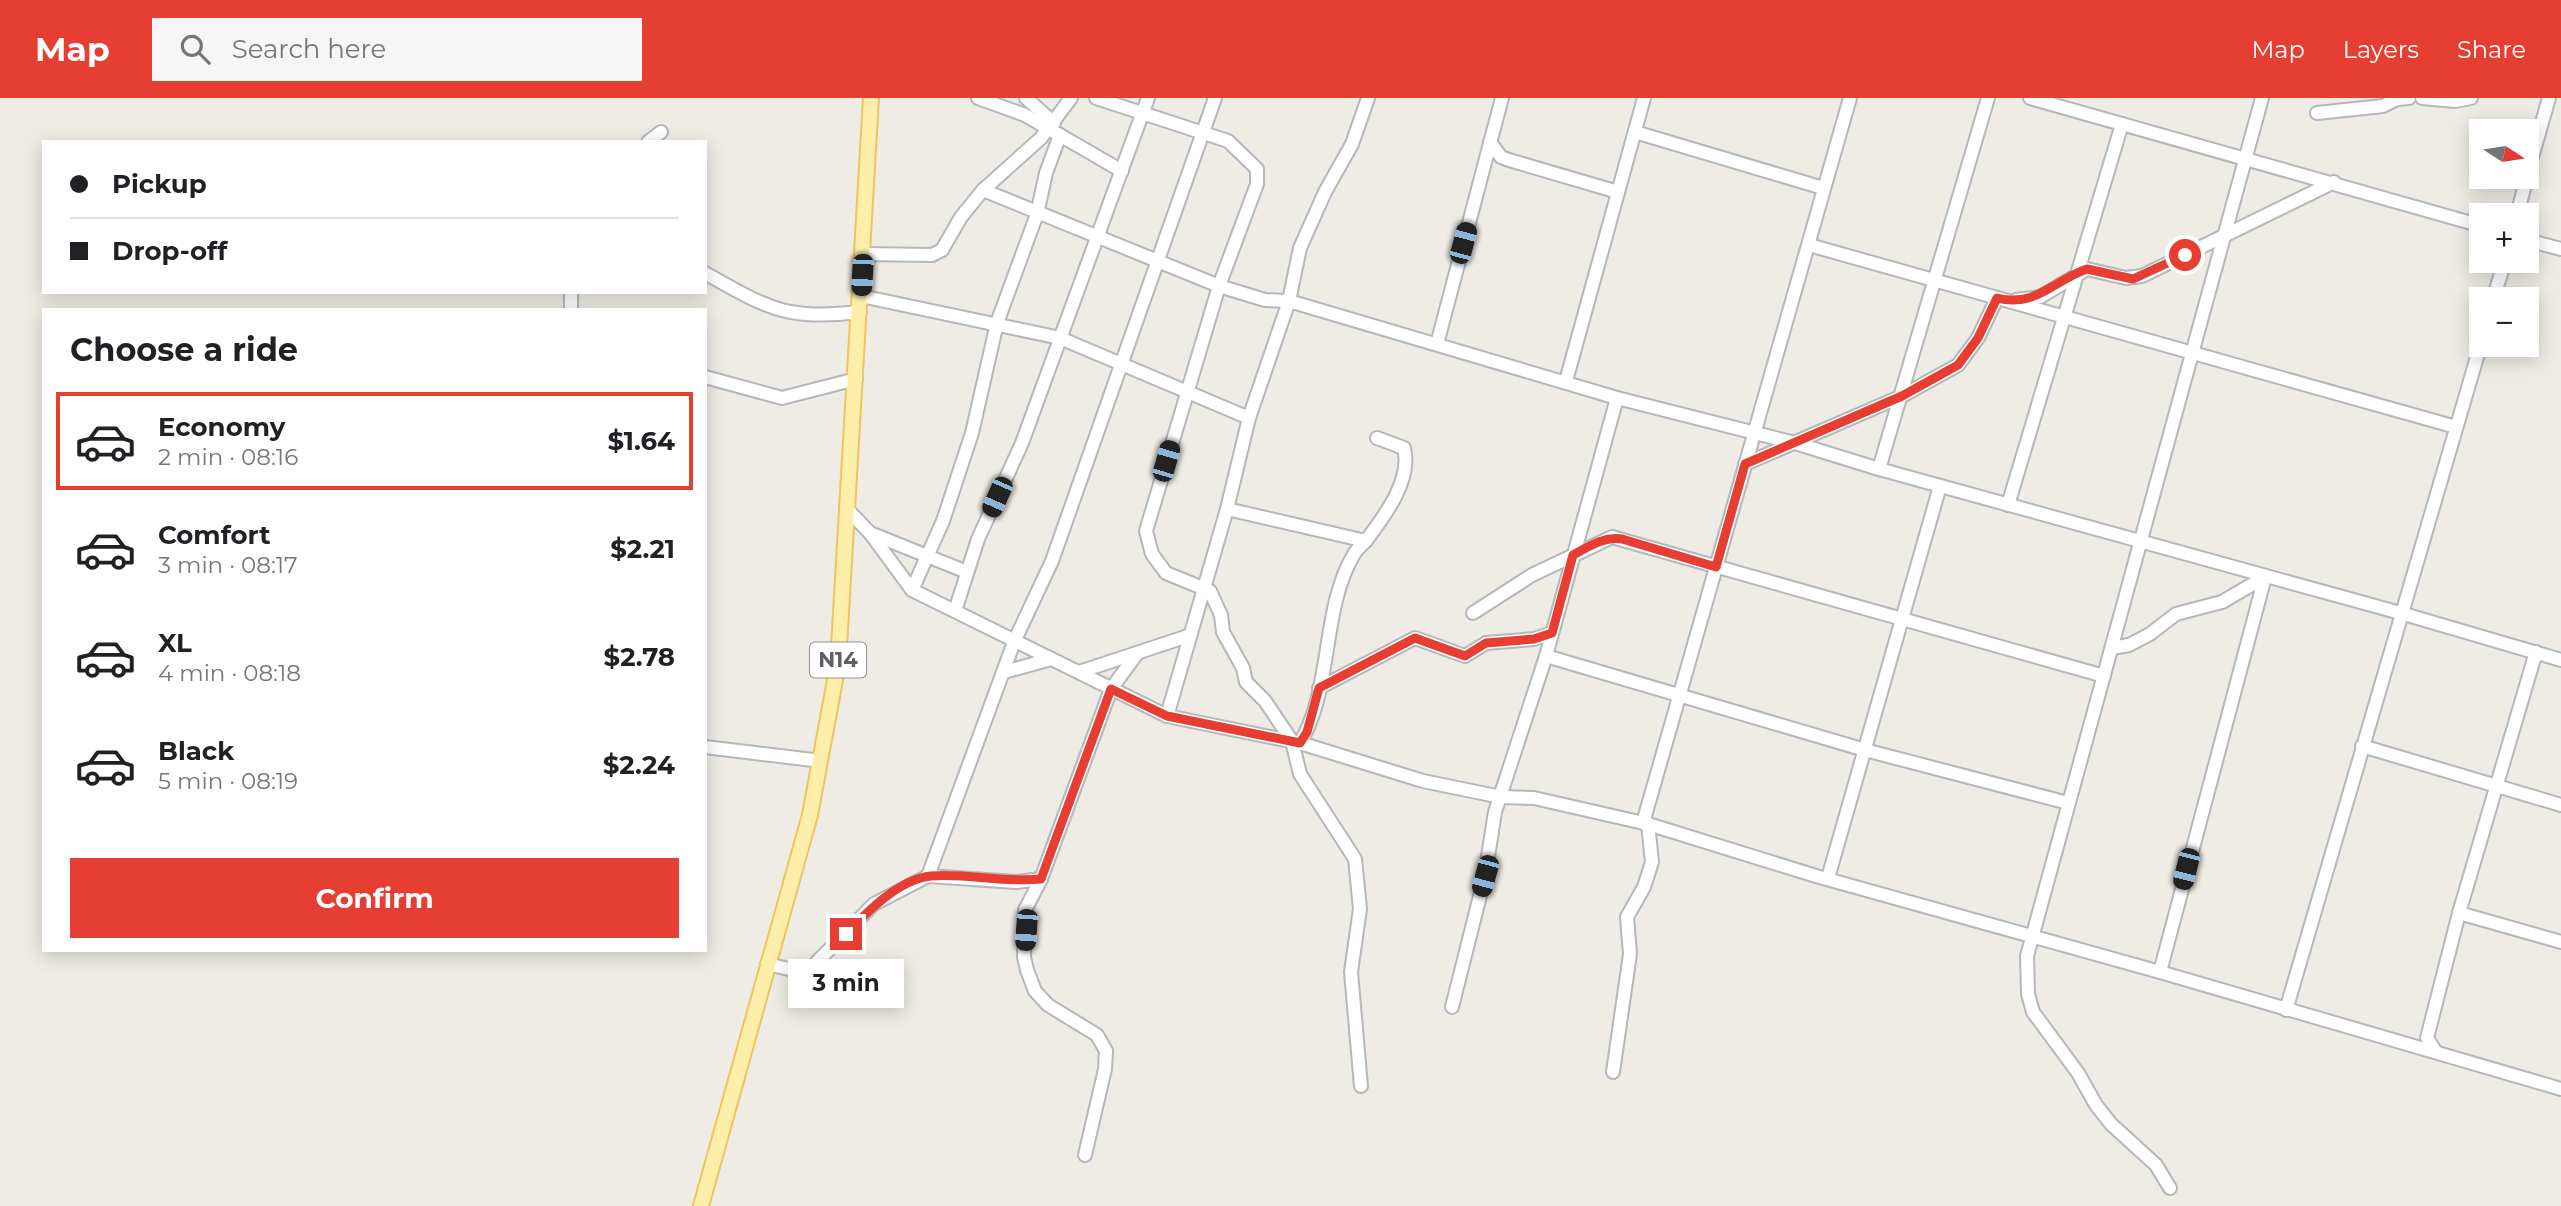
<!DOCTYPE html>
<meta charset="utf-8">
<style>
body{margin:0;font-family:Montserrat,sans-serif;background:#f6f6f6;color:#202124;height:100vh;display:flex;flex-direction:column;font-size:26px;white-space:nowrap}
*{box-sizing:border-box;margin:0}
p{font-size:23px;color:#757577}
.icon{flex:none;width:38px;height:38px;fill:none;stroke:currentColor;stroke-width:2;stroke-linecap:round;stroke-linejoin:round}
.map{position:relative;flex:1;overflow:hidden}
.drawer{position:absolute;left:42px;top:210px;width:665px;height:644px;display:flex;flex-direction:column;background:#fff;border-radius:0px;box-shadow:0 4px 18px #0003}
.drawer>*{flex:none}
.banner{position:absolute;left:42px;top:42px;width:665px;height:154px;border-radius:0px;box-shadow:0 4px 18px #0003;display:grid;align-content:center;height:154px;padding:0 28px;background:#fff}
.needle{width:46px;rotate:102deg}
.controls{position:absolute;left:2469px;top:21px;display:grid;gap:14px}
.controls a{display:grid;place-items:center;width:70px;height:70px;border-radius:0px;background:#fff;box-shadow:0 4px 18px #0003;font-size:35px}
.end{position:absolute;width:32px;height:32px;margin:-16px;border:9px solid #e63e32;background:#fff;box-shadow:0 0 0 4px #fff}
.from{border-radius:50%}
.bubble{position:absolute;height:49px;border-radius:0px;background:#fff;box-shadow:0 4px 18px #0003;font-size:23px;font-weight:700;line-height:49px;text-align:center}
.car{position:absolute;width:21px;height:42px;margin:-21px -10px;border-radius:9px;box-shadow:0 0 5px 2px #0007;background:linear-gradient(#222 24%,#8ab4d8 0 40%,#222 0 76%,#8ab4d8 0 86%,#222 0)}
.banner b{display:flex;align-items:center;gap:24px;height:66px;font-size:26px}
.banner b+b{border-top:2px solid #e0e0e0}
.banner i{width:18px;height:18px;background:#202124}
ul{padding:0;list-style:none}
li{display:flex;align-items:center;gap:21px;height:98px;margin:0 14px 10px;padding:0 14px;border:4px solid transparent;border-radius:0px}
li div{flex:1}
li b{display:block;font-size:26px}
li em{font-style:normal;font-weight:700}
li.on{border-color:#e63e32}
li>.icon{width:63px;height:63px;stroke-width:1.5}
h2{padding:0 28px;font-size:32px;line-height:84px}
.action{display:flex;gap:14px;margin-top:auto;padding:14px 28px}
.action a{flex:1;height:80px;border-radius:0px;background:#e63e32;color:#fff;font-size:28px;font-weight:700;line-height:80px;text-align:center}
header{display:flex;align-items:center;gap:42px;box-sizing:border-box;height:98px;padding:0 35px;background:#e63e32;color:#fff}
header strong{font-size:33px}
nav{display:flex;gap:38px;margin-inline-start:auto;font-size:24px}
.search{width:490px;height:63px;background:#f6f6f6;display:flex;align-items:center;gap:18px;box-sizing:border-box;padding:0 24px;border-radius:0px;color:#757577;font-size:26px}
.map>svg:first-child{display:block}
.lines{fill:none;stroke-linecap:round;stroke-linejoin:round}
.minor-casing{stroke:#b4b7bb;stroke-width:16}
.major-casing{stroke:#efc45d;stroke-width:18}
.minor{stroke:#fff;stroke-width:12}
.major{stroke:#fdefaa;stroke-width:14}
.route{stroke:#e63e32;stroke-width:9}
.labels{text-anchor:middle;stroke-width:6;stroke-linejoin:round;paint-order:stroke}
.shield{fill:#fff;stroke:#8d9092;stroke-width:2}
.shield-label{font-size:21px;font-weight:bold;fill:#5c6064}
</style>
<header>
<strong>Map</strong>
<div class="search"><svg class="icon" aria-label="search" viewBox="0 0 24 24"><circle cx="10" cy="10" r="6"/><path d="M15 15l6 6"/></svg>Search here</div>
<nav><a>Map</a><a>Layers</a><a>Share</a></nav>
</header>
<div class="map">
<svg width="2561" height="1108" viewBox="0 0 2561 1108">
<rect width="100%" height="100%" fill="#eeece4"/>
<g class="lines">
<g class="minor-casing">
<g id="minor">
<path d="M978 0 1025 17 1122 73"/>
<path d="M1026 0 1054 25"/>
<path d="M1096 0 1228 43 1257 71V86L1219 188 1146 433 1152 456 1166 475 1210 493 1221 517 1223 534 1243 570 1246 584 1265 603 1292 643 1300 676 1355 761 1360 811 1351 874 1361 988"/>
<path d="M2030 0 2482 128"/>
<path d="M2422 0 2455 3 2471 0"/>
<path d="M2317 15 2383 8 2397 1 2409 0"/>
<path d="M1635 34 1823 90"/>
<path d="M648 44 661 34"/>
<path d="M1490 44 1501 59 1509 62 1618 94"/>
<path d="M2527 77 2549 0"/>
<path d="M983 92 1219 188 1265 202 1289 203 1617 300 1795 345 1879 371 2404 516 2561 562"/>
<path d="M2517 117 2527 79"/>
<path d="M2527 142 2561 151"/>
<path d="M1809 147 2456 329"/>
<path d="M863 156 932 157 942 152 961 119 983 92 1041 40 1071 0"/>
<path d="M705 175C769 211 785 222 860 214"/>
<path d="M861 198 1060 240 1249 320"/>
<path d="M2493 201 2505 163"/>
<path d="M2016 202 2040 199 2087 171 2126 180 2142 178 2334 84"/>
<path d="M571 212V194"/>
<path d="M1437 246 1502 0"/>
<path d="M705 279 782 300 856 281"/>
<path d="M1566 283 1644 0"/>
<path d="M1745 366 1902 298 1958 267 1978 240 1997 200"/>
<path d="M1879 371 1988 0"/>
<path d="M2008 407 2122 26"/>
<path d="M1227 411 1366 443"/>
<path d="M848 412 870 435 912 492 1167 618 1300 645 1423 683 1501 699 1534 700 1648 726 1816 778 2160 874 2561 991"/>
<path d="M870 435 967 474"/>
<path d="M912 492 943 423 972 335 997 225 1037 116 1046 75 1060 37"/>
<path d="M955 513 978 441 1022 345 1148 0"/>
<path d="M1473 515 1532 477 1612 439 2104 578"/>
<path d="M2112 550 2129 547 2150 536 2176 516 2222 504 2265 479 2160 874"/>
<path d="M1546 558 1865 652 2068 705"/>
<path d="M1004 574 1051 561"/>
<path d="M1079 574 1188 538"/>
<path d="M1319 590 1415 540 1465 558 1486 545 1534 541 1552 535"/>
<path d="M1167 618 1227 411 1249 320 1289 203 1300 150 1325 94 1352 46 1368 0"/>
<path d="M1300 645C1333 590 1321 511 1354 456 1357 450 1364 446 1368 440 1386 416 1412 381 1404 350L1377 340"/>
<path d="M2362 648 2561 707"/>
<path d="M705 649 821 663"/>
<path d="M1643 725 1850 0"/>
<path d="M928 778 1014 544 1052 463 1215 0"/>
<path d="M1828 780 1940 388"/>
<path d="M1041 781 1111 591 1136 557"/>
<path d="M2459 815 2561 844"/>
<path d="M767 866 806 875 874 806 928 778 1016 784 1041 781 1025 812 1024 859 1027 872 1035 893 1048 907 1097 937 1106 953 1105 971 1085 1057"/>
<path d="M1452 909 1485 778 1495 714 1546 558 1617 300"/>
<path d="M2286 912 2482 242"/>
<path d="M2436 954 2427 940 2459 815 2536 554"/>
<path d="M1613 974 1630 856 1627 819 1644 789 1652 764 1648 726"/>
<path d="M2170 1090 2156 1067 2111 1026 2096 1007 2078 975 2033 914 2028 896 2027 858 2262 0"/>
</g>
</g>
<g class="major-casing">
<path id="major" d="M701 1108 810 717 838 566 871 0"/>
</g>
<use href="#minor" class="minor"/>
<use href="#major" class="major"/>
</g>
<g class="lines">
<path class="route" d="M846 836C867 814 899 781 931 778 967 775 1004 785 1041 781L1111 591 1167 618 1300 645 1307 634 1319 590 1415 540 1465 558 1486 545 1534 541 1552 535 1573 457C1588 449 1604 438 1622 441L1716 469 1745 366 1902 298 1958 267 1978 240 1997 200C2036 210 2054 182 2087 171L2133 181 2185 157"/>
</g>
<g class="labels">
<rect class="shield" x="810" y="544.5" width="56" height="35" rx="5"/>
<g class="shield-label">
<text x="838" y="569">N14</text>
</g>
</g>
</svg>
<div class="controls">
<a><svg class="needle" viewBox="-14 -14 28 28"><path d="M0-13l5 13h-10z" fill="#e53935"/><path d="M0 13l5-13h-10z" fill="#757577"/></svg></a>
<a>+</a>
<a>−</a>
</div>
<i class="end from" style="left:2185px;top:157px"></i>
<i class="end" style="left:846px;top:836px"></i>
<div class="bubble" style="left:788px;top:861px;width:116px">3 min</div>
<i class="car" style="left:1463px;top:145px;rotate:15deg"></i>
<i class="car" style="left:862px;top:177px;rotate:183deg"></i>
<i class="car" style="left:1166px;top:363px;rotate:16deg"></i>
<i class="car" style="left:997px;top:399px;rotate:204deg"></i>
<i class="car" style="left:2186px;top:771px;rotate:194deg"></i>
<i class="car" style="left:1485px;top:778px;rotate:195deg"></i>
<i class="car" style="left:1026px;top:832px;rotate:184deg"></i>
<div class="banner">
<b><i class="from"></i>Pickup</b>
<b><i></i>Drop-off</b>
</div>
<section class="drawer">
<h2>Choose a ride</h2>
<ul>
<li class="on"><svg class="icon" aria-label="car" viewBox="0 0 24 24"><path d="M5 17H2v-5l4-1 3-4h7l3 4 3 1v5h-3M9 17h6M6 11h13"/><circle cx="7" cy="17" r="2"/><circle cx="17" cy="17" r="2"/></svg><div><b>Economy</b><p>2 min · 08:16</p></div><em>$1.64</em></li>
<li><svg class="icon" aria-label="car" viewBox="0 0 24 24"><path d="M5 17H2v-5l4-1 3-4h7l3 4 3 1v5h-3M9 17h6M6 11h13"/><circle cx="7" cy="17" r="2"/><circle cx="17" cy="17" r="2"/></svg><div><b>Comfort</b><p>3 min · 08:17</p></div><em>$2.21</em></li>
<li><svg class="icon" aria-label="car" viewBox="0 0 24 24"><path d="M5 17H2v-5l4-1 3-4h7l3 4 3 1v5h-3M9 17h6M6 11h13"/><circle cx="7" cy="17" r="2"/><circle cx="17" cy="17" r="2"/></svg><div><b>XL</b><p>4 min · 08:18</p></div><em>$2.78</em></li>
<li><svg class="icon" aria-label="car" viewBox="0 0 24 24"><path d="M5 17H2v-5l4-1 3-4h7l3 4 3 1v5h-3M9 17h6M6 11h13"/><circle cx="7" cy="17" r="2"/><circle cx="17" cy="17" r="2"/></svg><div><b>Black</b><p>5 min · 08:19</p></div><em>$2.24</em></li>
</ul>
<div class="action"><a>Confirm</a></div>
</section>
</div>
